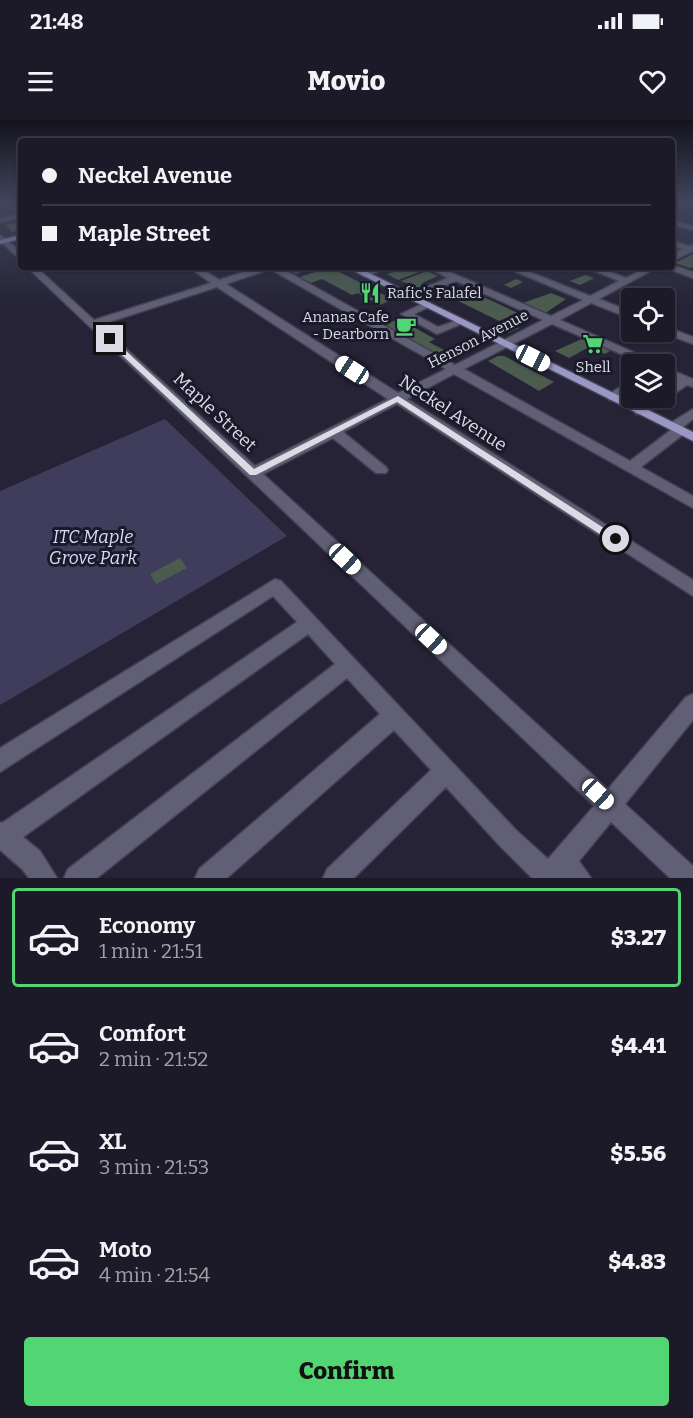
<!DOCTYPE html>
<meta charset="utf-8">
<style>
body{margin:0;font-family:Bitter,serif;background:#292734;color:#f1f3f6;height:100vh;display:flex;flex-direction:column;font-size:22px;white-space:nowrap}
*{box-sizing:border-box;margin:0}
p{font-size:20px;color:#a0a1a8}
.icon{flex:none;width:33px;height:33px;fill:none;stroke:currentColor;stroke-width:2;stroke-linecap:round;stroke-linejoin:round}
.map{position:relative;height:758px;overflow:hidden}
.panel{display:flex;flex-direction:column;background:#1c1a28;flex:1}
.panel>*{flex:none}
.top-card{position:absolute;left:18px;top:18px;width:657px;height:132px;border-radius:6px;box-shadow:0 2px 4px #0004,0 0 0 2px #3a3845;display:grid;align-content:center;height:132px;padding:0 24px;background:#1c1a28}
.buttons{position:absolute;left:621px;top:168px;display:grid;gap:12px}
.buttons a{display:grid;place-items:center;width:54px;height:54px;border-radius:6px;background:#1c1a28;box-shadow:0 2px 4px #0004,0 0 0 2px #3a3845;font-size:30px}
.end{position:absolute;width:27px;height:27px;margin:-14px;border:8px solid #dbdbe6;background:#111;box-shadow:0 0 0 3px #111}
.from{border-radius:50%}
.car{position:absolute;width:18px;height:36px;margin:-18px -9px;border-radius:8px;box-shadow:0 0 4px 2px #0007;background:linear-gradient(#fff 24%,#345 0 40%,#fff 0 76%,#345 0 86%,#fff 0)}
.top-card b{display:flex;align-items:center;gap:21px;height:57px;font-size:22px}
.top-card b+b{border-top:2px solid #3a3845}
.top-card i{width:15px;height:15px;background:#f1f3f6}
ul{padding:10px 0 0;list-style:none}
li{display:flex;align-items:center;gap:18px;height:99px;margin:0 12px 9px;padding:0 12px;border:3px solid transparent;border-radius:6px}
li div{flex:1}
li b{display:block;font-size:22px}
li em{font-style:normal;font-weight:800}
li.selected{border-color:#52d673}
li>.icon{width:54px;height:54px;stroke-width:1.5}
.cta{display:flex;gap:12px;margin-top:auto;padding:12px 24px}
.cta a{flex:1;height:69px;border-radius:6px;background:#52d673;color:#111;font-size:24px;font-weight:800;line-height:69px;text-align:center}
.status{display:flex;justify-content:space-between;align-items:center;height:42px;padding:0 30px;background:#1c1a28;direction:ltr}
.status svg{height:16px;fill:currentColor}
header{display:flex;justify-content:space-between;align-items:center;height:78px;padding:0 24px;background:#1c1a28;font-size:27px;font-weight:800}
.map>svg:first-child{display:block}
.green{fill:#3f3d5b}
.building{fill:#4b5c4e}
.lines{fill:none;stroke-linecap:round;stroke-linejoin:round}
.minor-casing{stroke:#424051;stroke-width:3}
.major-casing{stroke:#424051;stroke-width:3}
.minor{fill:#605f75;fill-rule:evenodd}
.major{fill:#9997c4;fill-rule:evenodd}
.route{fill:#dbdbe6}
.labels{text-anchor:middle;stroke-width:6;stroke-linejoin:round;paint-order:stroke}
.far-poi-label{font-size:15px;fill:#dbdbe6;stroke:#1b1a2b;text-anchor:start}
.far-street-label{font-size:15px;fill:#dbdbe6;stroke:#1b1a2b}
.street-label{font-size:18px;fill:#dbdbe6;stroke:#1b1a2b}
.park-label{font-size:18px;font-style:italic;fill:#dad9f9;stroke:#1b1a2b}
</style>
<div class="status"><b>21:48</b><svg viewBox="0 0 49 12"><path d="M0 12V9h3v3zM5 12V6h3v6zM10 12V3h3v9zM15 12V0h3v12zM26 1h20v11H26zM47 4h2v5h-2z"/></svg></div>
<header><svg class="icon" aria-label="menu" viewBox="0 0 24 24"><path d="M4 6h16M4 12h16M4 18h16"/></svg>Movio<svg class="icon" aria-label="heart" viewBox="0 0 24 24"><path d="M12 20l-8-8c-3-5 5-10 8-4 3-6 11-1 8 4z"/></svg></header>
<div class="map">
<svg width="693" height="758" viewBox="0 0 693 758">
<rect width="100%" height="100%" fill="#252335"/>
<path class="green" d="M165 299 287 416 0 585V371Z"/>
<g class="building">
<path d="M21 102V110L12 112 5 105Z"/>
<path d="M693 134V147L690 148 675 143Z"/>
<path d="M330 147 382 174 393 179 380 185 358 173 352 175 322 159 311 163 300 157Z"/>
<path d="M409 147 427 149 398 160 387 154Z"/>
<path d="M427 151 438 156 424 162 422 164 427 166 420 169 401 161Z"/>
<path d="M585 155 594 158 580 165 570 161Z"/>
<path d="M516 159 523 162 511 168 504 165Z"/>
<path d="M466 169 518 193 499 201 448 176Z"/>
<path d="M551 173 566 179 547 192 540 193 520 184Z"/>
<path d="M399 199 435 219 429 222 455 236 445 241 381 206Z"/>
<path d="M505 201 519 208 509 213 495 206Z"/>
<path d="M586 217 613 229 605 234 589 227 569 238 555 231Z"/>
<path d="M498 236H504L554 262 539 271 488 241Z"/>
<path d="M180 438 187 448 156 464 150 454Z"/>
</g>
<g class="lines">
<g class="minor-casing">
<g id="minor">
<path d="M21 94V98L0 102V98Z"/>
<path d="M672 100 693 106V110L672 104Z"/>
<path d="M0 115 21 132V140L0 121Z"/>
<path d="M672 121 689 126 693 125V131L672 141V135L682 129 672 126Z"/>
<path d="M672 145 693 152V158L664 147Z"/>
<path d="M27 147H36L94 200 211 163 189 147H199L219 160 259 147H279L455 245 543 200 456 161 413 179H407V175L448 158 427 147H438L551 196 583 180 505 147H517L590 176 619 161 585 147H597L626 158 647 147H658L599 179 632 192V199L591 183 560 200 656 242 657 244H644L552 204 464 249 630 341 671 310 667 307 669 304 693 289V299L683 307 687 310 685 313 641 347 693 376V388L454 254 407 279 693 460V476L397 284 343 312 386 347 388 350 386 353H376L333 318 263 354 608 669 686 577 693 574V600L625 684 693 746V758H670L611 702 579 741 591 758H532L500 726 446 667 354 758H323L327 749 431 650 394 610 227 758H195L199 749 380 594 347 558 97 758H64L68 749 335 544 308 514 23 717 40 731 57 758H29L22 749 0 730V702L2 703 297 502 273 476 0 652V628L275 459 281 461 516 710 548 739 594 686ZM270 149 446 249 398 273 226 164ZM217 167 388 279 255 346 100 205Z"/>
<path d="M286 147H310L296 153Z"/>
<path d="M376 147H389L365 157 360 154Z"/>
<path d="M426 182 431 185 429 187 414 194 438 207 461 199 466 202 437 214 401 194Z"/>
<path d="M664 206 693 217V224L661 212H664Z"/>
<path d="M664 247 693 259V267L687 265 644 294H636L634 291 636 288 653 278H664V269L678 261 664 255Z"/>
<path d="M628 262H632V271L617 280H609L607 277 609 274Z"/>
</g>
</g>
<g class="major-casing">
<g id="major">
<path d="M21 115V119L0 124V120Z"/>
<path d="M346 147H357L693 312V321Z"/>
</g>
</g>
<use href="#minor" class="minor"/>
<use href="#major" class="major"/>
</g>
<linearGradient id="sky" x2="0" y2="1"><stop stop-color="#14131d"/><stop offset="0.44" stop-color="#40455c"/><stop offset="1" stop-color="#40455c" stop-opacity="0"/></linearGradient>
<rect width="693" height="188" fill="url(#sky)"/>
<path class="route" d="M107 218H112L254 349 398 276 621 419 620 422H612L397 282 256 355H250L107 221Z"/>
<defs>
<g id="restaurant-bare" transform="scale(1.62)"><path d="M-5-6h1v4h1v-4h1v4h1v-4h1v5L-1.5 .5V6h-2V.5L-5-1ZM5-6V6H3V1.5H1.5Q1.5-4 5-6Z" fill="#52d673" stroke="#1b1a2b" stroke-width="2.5" paint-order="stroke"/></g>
<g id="cafe-bare" transform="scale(1.62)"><path d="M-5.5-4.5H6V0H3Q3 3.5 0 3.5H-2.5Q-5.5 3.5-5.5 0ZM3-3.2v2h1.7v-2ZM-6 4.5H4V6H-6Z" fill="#52d673" stroke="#1b1a2b" stroke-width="2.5" paint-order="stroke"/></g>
<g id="supermarket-bare" transform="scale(1.62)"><path d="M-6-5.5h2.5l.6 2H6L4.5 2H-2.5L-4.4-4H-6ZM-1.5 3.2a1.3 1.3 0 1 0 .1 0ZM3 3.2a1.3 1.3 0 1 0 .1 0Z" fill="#52d673" stroke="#1b1a2b" stroke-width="2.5" paint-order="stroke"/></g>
</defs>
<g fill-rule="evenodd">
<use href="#restaurant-bare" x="370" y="173"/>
<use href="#cafe-bare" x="406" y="206"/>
<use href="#supermarket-bare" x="593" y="224"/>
</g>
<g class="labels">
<g class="far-poi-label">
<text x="387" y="178">Rafic's Falafel</text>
<text x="389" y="202" text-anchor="end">Ananas Cafe<tspan x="389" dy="17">- Dearborn</tspan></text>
<text x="593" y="252" text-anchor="middle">Shell</text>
</g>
<g class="far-street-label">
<text transform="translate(478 219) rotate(-27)" y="5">Henson Avenue</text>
</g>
<g class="street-label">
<text transform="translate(215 292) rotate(43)" y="6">Maple Street</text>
<text transform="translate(453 293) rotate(33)" y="6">Neckel Avenue</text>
</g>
<g class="park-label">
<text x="93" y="423">ITC Maple<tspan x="93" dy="21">Grove Park</tspan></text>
</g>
</g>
</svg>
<div class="buttons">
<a><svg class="icon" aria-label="locate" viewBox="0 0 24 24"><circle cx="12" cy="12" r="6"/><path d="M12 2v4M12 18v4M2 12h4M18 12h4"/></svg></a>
<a><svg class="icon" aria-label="layers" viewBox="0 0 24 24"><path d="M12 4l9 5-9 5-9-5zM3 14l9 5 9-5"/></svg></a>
</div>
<i class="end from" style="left:616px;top:419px"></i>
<i class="end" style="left:110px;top:219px"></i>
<i class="car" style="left:533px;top:238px;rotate:117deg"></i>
<i class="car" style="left:352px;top:250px;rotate:303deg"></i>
<i class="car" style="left:345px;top:439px;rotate:133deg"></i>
<i class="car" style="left:431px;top:519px;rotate:133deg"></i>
<i class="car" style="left:598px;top:674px;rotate:133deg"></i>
<div class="top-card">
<b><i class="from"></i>Neckel Avenue</b>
<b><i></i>Maple Street</b>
</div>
</div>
<section class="panel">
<ul>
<li class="selected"><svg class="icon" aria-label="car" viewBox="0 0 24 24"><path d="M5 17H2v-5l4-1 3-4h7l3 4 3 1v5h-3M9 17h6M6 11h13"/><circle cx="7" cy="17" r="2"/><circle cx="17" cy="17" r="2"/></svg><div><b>Economy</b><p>1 min · 21:51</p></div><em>$3.27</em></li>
<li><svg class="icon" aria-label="car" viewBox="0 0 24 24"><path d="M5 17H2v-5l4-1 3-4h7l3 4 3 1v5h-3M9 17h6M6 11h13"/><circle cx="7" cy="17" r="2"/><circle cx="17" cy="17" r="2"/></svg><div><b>Comfort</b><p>2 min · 21:52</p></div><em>$4.41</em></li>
<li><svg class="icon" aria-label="car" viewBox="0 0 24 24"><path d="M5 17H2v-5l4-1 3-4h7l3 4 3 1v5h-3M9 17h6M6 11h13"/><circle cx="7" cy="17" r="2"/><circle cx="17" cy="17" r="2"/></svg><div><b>XL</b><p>3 min · 21:53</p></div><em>$5.56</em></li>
<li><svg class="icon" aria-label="car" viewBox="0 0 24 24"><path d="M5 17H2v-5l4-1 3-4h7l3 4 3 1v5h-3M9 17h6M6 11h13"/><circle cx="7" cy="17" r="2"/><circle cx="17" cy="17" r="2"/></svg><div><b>Moto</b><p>4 min · 21:54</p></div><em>$4.83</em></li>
</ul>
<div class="cta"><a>Confirm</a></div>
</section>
